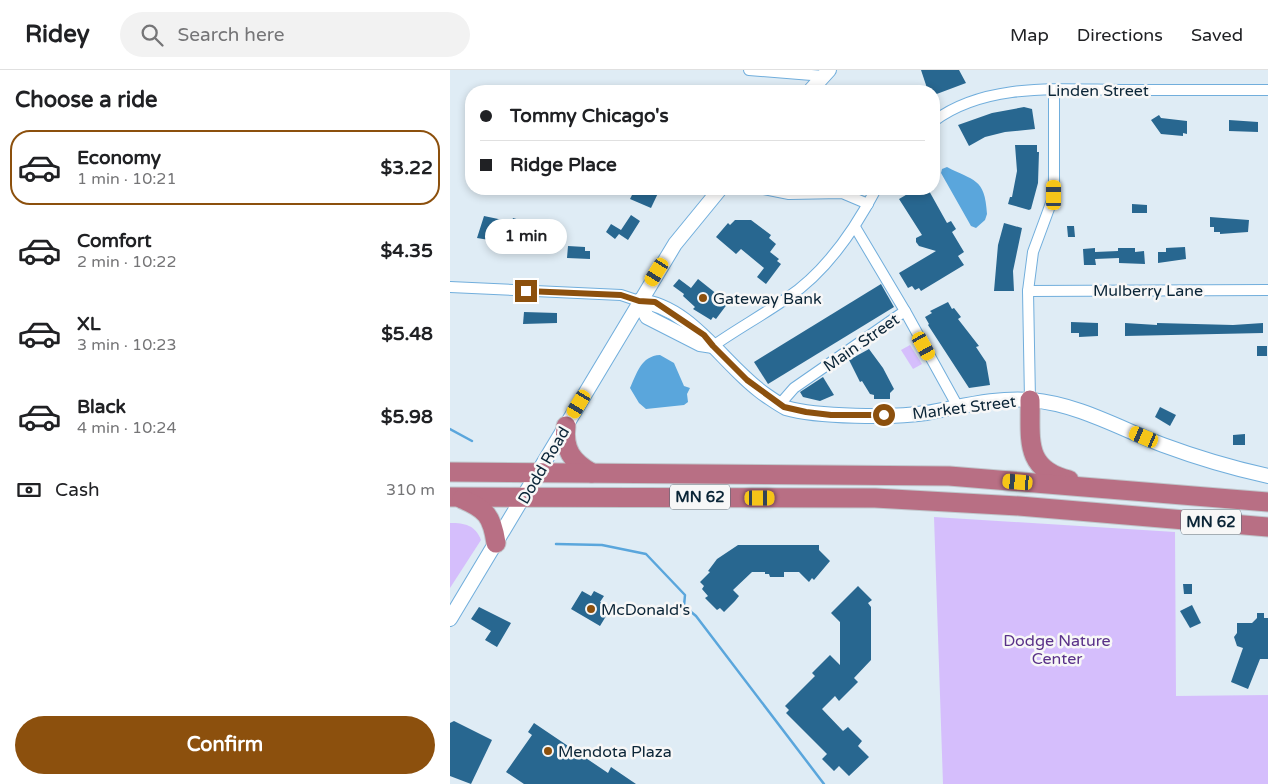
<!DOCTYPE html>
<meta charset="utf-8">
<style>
body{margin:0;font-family:"Varela Round",sans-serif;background:#f2f2f2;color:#202124;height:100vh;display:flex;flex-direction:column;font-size:19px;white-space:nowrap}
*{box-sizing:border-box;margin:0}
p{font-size:16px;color:#757577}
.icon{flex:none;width:28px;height:28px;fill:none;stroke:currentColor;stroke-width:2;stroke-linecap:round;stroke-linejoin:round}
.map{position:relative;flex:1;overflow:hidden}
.sheet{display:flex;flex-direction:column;background:#fff;width:450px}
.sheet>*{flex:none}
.guide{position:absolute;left:15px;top:15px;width:475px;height:110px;border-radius:20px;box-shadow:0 2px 8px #0003;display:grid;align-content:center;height:110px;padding:0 15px;background:#fff}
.end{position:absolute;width:22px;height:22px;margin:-11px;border:6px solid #8c500d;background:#fff;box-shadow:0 0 0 2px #fff}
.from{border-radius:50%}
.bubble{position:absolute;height:35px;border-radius:18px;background:#fff;box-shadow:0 2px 8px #0003;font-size:16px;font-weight:700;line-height:35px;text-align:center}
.car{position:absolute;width:15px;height:30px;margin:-15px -8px;border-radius:6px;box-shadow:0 0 4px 1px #0007;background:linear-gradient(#f5c518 24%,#345 0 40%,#f5c518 0 76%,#345 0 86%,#f5c518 0)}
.guide b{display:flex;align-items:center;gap:18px;height:48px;font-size:19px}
.guide b+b{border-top:1px solid #e0e0e0}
.guide i{width:12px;height:12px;background:#202124}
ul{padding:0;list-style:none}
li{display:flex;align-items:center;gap:15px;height:75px;margin:0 10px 8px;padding:0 5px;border:2px solid transparent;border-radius:20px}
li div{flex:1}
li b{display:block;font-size:19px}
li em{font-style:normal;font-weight:700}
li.active{border-color:#8c500d}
li>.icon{width:45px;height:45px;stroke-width:1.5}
h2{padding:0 15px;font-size:22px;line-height:60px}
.pay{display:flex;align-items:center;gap:12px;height:55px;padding:0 15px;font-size:19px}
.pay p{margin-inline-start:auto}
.button{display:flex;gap:10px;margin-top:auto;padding:10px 15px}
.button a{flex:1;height:58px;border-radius:30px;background:#8c500d;color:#fff;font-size:20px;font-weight:700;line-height:58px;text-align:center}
header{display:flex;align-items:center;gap:30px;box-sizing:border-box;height:70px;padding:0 25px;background:#fff;border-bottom:1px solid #e0e0e0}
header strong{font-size:24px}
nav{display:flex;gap:28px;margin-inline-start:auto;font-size:18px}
.search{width:350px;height:45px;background:#f2f2f2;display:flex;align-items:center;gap:12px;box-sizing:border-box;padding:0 18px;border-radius:28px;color:#757577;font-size:19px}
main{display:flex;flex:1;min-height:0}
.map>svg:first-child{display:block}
.green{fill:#d5befc}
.water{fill:#5aa6dc}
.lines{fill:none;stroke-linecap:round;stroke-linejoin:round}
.stream{stroke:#5aa6dc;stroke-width:2.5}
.building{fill:#286790}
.street-casing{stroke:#71aedc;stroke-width:12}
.secondary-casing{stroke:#71aedc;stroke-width:16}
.highway-casing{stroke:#c0c6cb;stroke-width:21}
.street{stroke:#fff;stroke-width:10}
.secondary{stroke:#fff;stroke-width:14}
.highway{stroke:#b86f84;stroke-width:19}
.route{stroke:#8c500d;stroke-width:6}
.poi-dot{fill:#8c500d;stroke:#f7f7f7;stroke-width:2}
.labels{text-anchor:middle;stroke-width:5;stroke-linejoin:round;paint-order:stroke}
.shield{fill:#f7f7f7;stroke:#526471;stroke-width:1}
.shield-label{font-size:15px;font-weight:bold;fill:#0b2537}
.street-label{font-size:16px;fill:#0b2537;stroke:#f7f7f7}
.poi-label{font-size:16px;fill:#0b2537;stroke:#f7f7f7;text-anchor:start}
.park-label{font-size:16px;fill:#593188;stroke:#f7f7f7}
</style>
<header>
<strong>Ridey</strong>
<div class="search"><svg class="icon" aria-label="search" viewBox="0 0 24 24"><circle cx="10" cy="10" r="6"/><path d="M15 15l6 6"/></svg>Search here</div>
<nav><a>Map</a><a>Directions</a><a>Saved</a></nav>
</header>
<main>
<section class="sheet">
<h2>Choose a ride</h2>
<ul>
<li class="active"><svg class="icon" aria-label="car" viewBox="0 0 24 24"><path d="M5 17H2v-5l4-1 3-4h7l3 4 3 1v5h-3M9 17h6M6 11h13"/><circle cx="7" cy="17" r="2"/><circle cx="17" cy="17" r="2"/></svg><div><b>Economy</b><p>1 min · 10:21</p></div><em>$3.22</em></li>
<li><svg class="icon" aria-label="car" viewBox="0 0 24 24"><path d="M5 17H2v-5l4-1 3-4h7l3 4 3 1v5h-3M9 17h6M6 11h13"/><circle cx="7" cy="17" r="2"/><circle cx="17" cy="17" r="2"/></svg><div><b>Comfort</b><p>2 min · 10:22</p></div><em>$4.35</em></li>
<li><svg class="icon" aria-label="car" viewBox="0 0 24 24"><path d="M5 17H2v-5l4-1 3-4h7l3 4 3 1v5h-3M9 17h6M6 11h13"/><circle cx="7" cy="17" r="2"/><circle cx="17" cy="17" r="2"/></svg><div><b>XL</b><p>3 min · 10:23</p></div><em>$5.48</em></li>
<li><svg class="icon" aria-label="car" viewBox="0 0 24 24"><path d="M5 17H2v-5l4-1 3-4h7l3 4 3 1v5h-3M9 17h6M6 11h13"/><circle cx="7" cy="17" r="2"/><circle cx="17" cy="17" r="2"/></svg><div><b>Black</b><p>4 min · 10:24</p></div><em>$5.98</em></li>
</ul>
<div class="pay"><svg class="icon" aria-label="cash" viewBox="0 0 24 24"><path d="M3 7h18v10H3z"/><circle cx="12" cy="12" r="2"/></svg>Cash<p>310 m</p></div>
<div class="button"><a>Confirm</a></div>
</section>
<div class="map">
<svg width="818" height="714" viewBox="0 0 818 714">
<rect width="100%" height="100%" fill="#dfecf5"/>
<g class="green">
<path d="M460 275 472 294 463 299 451 280Z"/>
<path d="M484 447 725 462 726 626 818 625V714H493Z"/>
<path d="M0 453C15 453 25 455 31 470L0 518Z"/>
</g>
<g class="water">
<path d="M497 97C523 111 535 107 537 144L535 150 526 158 521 156 491 103 492 99Z"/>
<path d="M210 285 224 293 234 316 240 318 237 324 238 332 234 335 196 339 189 333 180 318C187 303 191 286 210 285Z"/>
</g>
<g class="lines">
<g class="stream">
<path d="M0 359 22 371"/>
<path d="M106 474 152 475 196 484 235 525 234 536 246 546 374 714"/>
</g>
</g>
<g class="building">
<path d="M471 0H509L516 13 484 25V21H478Z"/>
<path d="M574 37 582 39 585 59 555 62 535 67 519 76 508 55 542 43Z"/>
<path d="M709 45 711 48 737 51V64L733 63V66L711 64 701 50Z"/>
<path d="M779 50 808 52V62L779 61Z"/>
<path d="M565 75H587V82H589L588 113 581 139 579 140 558 134 560 127H562L567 101Z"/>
<path d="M185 119H210L201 138 180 129Z"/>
<path d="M466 119H478L497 153 501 151 506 159 502 162 514 182 508 186 514 195 471 221 469 218 465 220 462 216 458 218 449 203 486 181 469 176 466 172V168L472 165 449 129Z"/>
<path d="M682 134 697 135V143H682Z"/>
<path d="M181 145 190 151 178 170 169 164 165 169 156 162 161 154 171 160Z"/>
<path d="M34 146 53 150 51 160 46 159 45 163 41 162 39 170 27 168Z"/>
<path d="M760 147 799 150 798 162 770 164V162H764V157H760Z"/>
<path d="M63 148 73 151 70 160 60 157Z"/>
<path d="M285 150H301L321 165 319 168 326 174 320 182 329 189 327 191 331 194 316 214 307 207 314 198 291 179 286 184 266 167 278 153 280 155Z"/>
<path d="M554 153 572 158 563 201 564 221H544L548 175Z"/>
<path d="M617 156H624L625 167H618Z"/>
<path d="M118 176 135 177V181H140V189L117 188Z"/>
<path d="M735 177 736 189 708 193V182H716V178Z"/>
<path d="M645 178V182L668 181V178H685V182L694 181 695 194 669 193V188L645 189 646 195H634L633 179Z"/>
<path d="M229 209 241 218 248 209 278 233 266 249 263 247 261 250 243 239 245 237 233 226 234 224 223 216Z"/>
<path d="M431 214 444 237 318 314 304 292Z"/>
<path d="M498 232 502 239 504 238 511 247 508 249 529 276 526 277 536 292 540 315 519 318 478 255 479 254 475 247 482 243 480 241Z"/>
<path d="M74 242 107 243V253L73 254Z"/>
<path d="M621 252 648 253V266L629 267V263H621Z"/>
<path d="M675 253 707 255V253L783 255 813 253V263L675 266Z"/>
<rect x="807" y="276" width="10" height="10"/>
<path d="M419 279 433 298 444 319 440 323V329H424V325L420 324 412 311 410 312 399 290Z"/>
<path d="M373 307 384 325 370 331 353 327 350 322Z"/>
<path d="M710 337 726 345 720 356 705 347Z"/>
<path d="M795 364V375H783V365Z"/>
<path d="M288 475H369V480L380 491 364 510 362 508 359 512 349 502H334V507H320L319 504H315V502H302L283 520 289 526 285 531 274 542 270 538 267 540 255 528 258 526 252 519 254 516 250 512 260 502 258 501 267 489Z"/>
<path d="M733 514H742V524H734Z"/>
<path d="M408 516 422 530 418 533 421 537V590L404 608 408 612 389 631 385 626 372 639 393 661 398 657 412 671 408 676 419 687 399 706 389 696 384 701 372 689 377 684 336 643 339 640 335 636 365 606 362 603 380 585 390 595V552L381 543Z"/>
<path d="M132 521 141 526 144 521 154 526 150 532 161 538 150 556 121 539Z"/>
<path d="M742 535 751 553 740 558 730 541Z"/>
<path d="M29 537 61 553 47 577 35 570 41 561 21 549Z"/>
<path d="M807 543H814V548H818V589H810L798 619 781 612 793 578 787 576 784 567 787 563V553H802L807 548Z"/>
<path d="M4 651 42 670 21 714 0 706V653Z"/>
<path d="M84 653 158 703 161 697 186 714H74L56 702 82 665 78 662Z"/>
</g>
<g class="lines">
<g class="street-casing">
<g id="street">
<path d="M299 0 374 6"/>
<path d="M484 51C538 11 613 20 677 20 724 20 771 20 818 20"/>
<path d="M314 119 339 124 392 123 418 134"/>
<path d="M405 157 455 241 508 337"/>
<path d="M0 217 171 225 189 231"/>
<path d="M578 221 818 220"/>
<path d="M263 276C287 259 313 245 337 228 376 202 405 159 426 119"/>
<path d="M580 330 578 221 583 182 604 125V20"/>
<path d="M330 334 344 318 455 241"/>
</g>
</g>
<g class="secondary-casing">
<g id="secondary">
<path d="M360 21 379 0"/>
<path d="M189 231C242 236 275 298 317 326 323 330 330 335 336 338 366 347 444 348 476 343 511 337 545 327 581 330 628 334 669 358 713 375 748 388 782 398 818 406"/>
<path d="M189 231 197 247 250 274 263 276"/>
<path d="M0 549 225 174 270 119"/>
</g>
</g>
<g class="highway-casing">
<g id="highway">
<path d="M580 330C581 368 573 399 619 410"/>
<path d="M116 356C113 379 122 392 142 403"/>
<path d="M0 402 499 406 818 432"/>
<path d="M0 427 425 428 569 436 818 457"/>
<path d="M12 429C36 439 42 446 46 473"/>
</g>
</g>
<use href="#street" class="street"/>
<use href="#secondary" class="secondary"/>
<use href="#highway" class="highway"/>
</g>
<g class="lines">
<path class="route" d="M76 221 171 225 189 231 205 232 254 265 263 276 297 310 334 337 356 342 381 345H434"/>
</g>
<g class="poi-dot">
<circle cx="253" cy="228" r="5"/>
<circle cx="141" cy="539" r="5"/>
<circle cx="98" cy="681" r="5"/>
</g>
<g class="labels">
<g class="shield">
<rect x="220" y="414.5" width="60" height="25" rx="4"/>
<rect x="731" y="439.5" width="60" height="25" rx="4"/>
</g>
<g class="shield-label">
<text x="250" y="432">MN 62</text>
<text x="761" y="457">MN 62</text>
</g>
<g class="street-label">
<text x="648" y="26">Linden Street</text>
<text x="698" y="226">Mulberry Lane</text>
<text transform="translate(411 272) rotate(-35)" y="6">Main Street</text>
<text transform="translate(514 337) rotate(-7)" y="6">Market Street</text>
<text transform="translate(93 395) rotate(-60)" y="6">Dodd Road</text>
</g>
<g class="poi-label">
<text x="263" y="234">Gateway Bank</text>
<text x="151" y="545">McDonald's</text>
<text x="108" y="687">Mendota Plaza</text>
</g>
<g class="park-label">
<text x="607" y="576">Dodge Nature<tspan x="607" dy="18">Center</tspan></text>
</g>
</g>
</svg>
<i class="end from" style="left:434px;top:345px"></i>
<i class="end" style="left:76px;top:221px"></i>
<div class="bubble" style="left:35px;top:149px;width:82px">1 min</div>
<i class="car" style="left:604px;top:125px;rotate:0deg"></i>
<i class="car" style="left:207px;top:202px;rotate:212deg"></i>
<i class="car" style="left:474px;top:276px;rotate:151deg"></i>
<i class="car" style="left:129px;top:334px;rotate:211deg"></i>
<i class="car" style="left:694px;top:367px;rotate:293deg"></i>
<i class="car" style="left:568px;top:412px;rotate:275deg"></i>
<i class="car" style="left:310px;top:428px;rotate:90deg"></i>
<div class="guide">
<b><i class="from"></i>Tommy Chicago's</b>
<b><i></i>Ridge Place</b>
</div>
</div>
</main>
